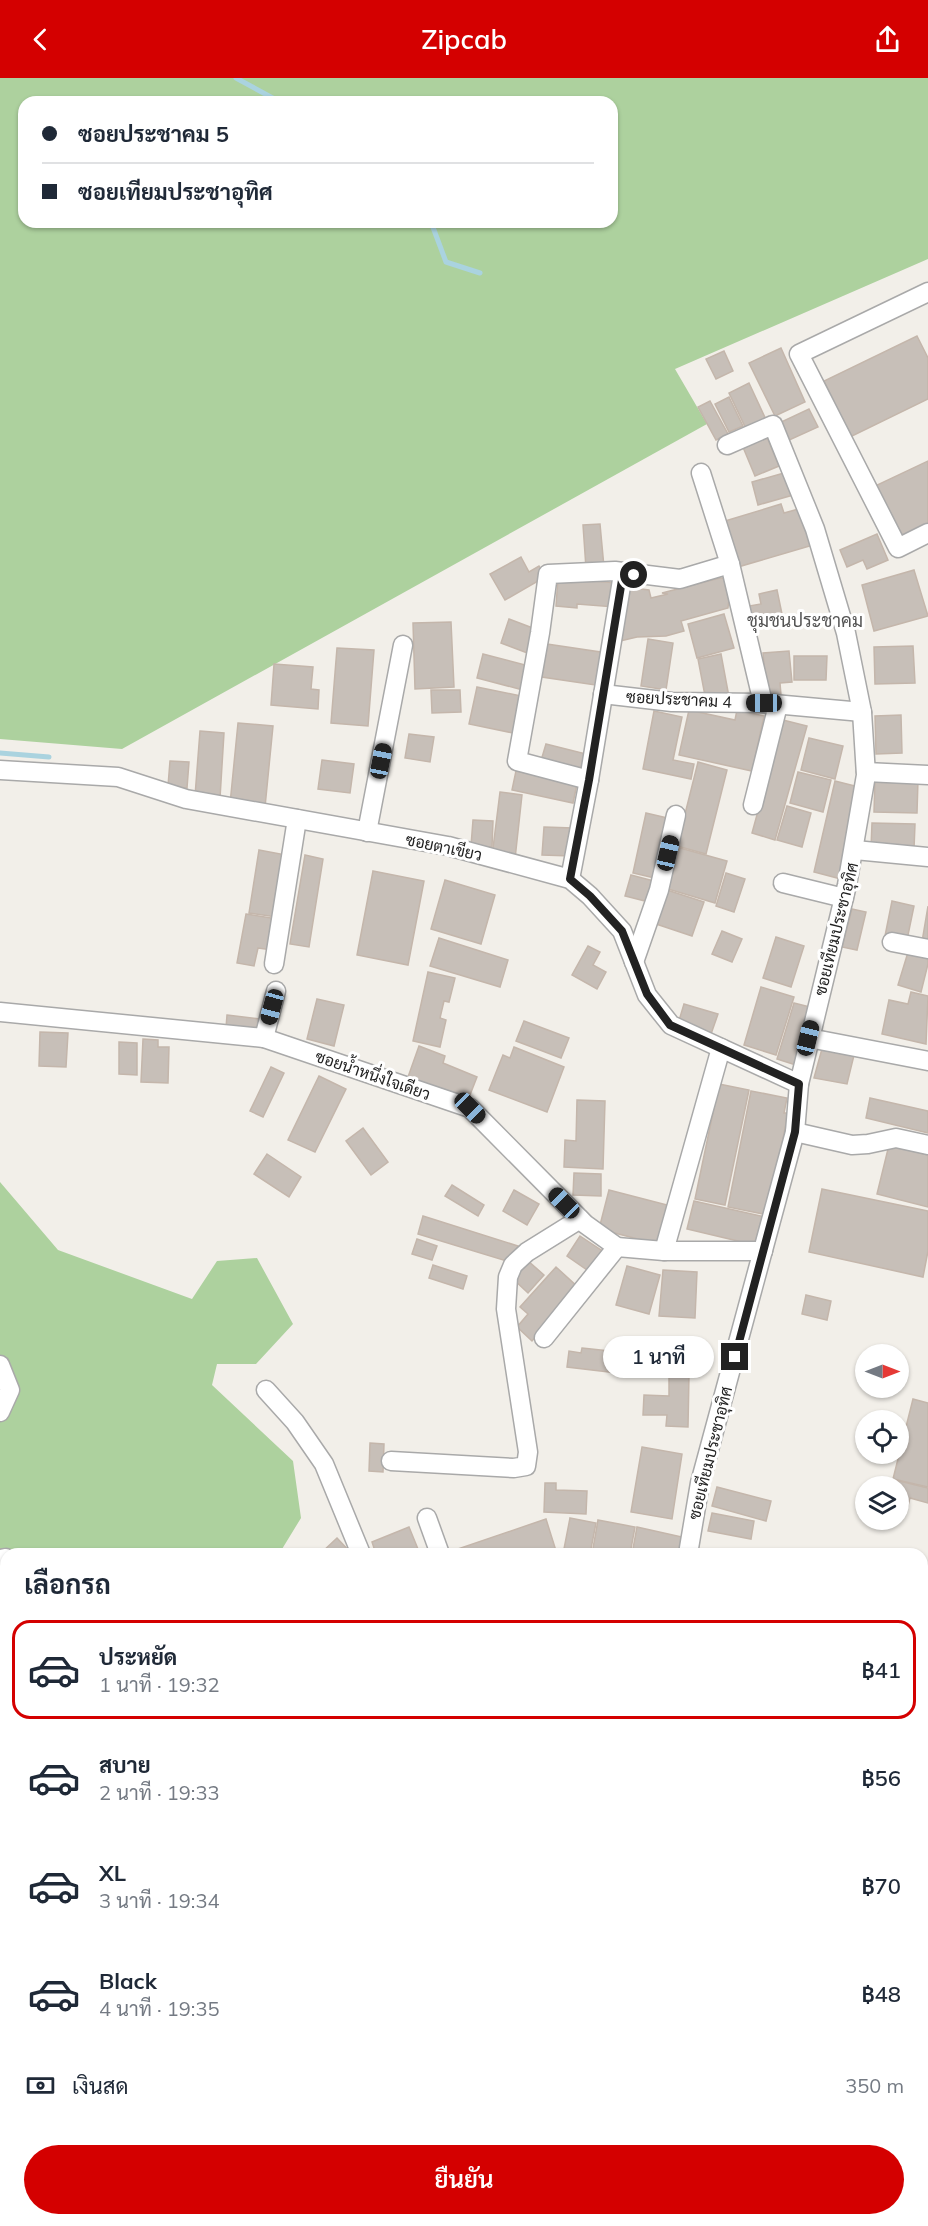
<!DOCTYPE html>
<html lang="th">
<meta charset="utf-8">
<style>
body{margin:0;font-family:Mulish,Sarabun,sans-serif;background:#f2f2f3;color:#1f2937;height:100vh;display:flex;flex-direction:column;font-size:22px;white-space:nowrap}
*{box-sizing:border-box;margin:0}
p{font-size:20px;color:#747a83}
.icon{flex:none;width:33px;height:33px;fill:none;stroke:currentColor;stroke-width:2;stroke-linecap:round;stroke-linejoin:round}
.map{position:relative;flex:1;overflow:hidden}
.sheet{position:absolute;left:0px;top:1470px;width:928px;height:678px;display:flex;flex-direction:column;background:#fff;border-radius:18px 18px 0 0;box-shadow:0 2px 4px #0004}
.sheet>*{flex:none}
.banner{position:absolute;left:18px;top:18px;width:600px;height:132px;border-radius:18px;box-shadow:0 2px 4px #0004;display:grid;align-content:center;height:132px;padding:0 24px;background:#fff}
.needle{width:39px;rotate:90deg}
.buttons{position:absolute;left:855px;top:1266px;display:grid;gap:12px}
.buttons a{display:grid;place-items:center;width:54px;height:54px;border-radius:50%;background:#fff;box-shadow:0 2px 4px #0004;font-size:30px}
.end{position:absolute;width:27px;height:27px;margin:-14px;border:8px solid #222;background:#fff;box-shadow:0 0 0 3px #fff}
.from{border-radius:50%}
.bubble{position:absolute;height:42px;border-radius:21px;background:#fff;box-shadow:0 2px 4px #0004;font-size:20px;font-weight:600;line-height:42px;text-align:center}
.car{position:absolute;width:18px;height:36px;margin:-18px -9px;border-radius:8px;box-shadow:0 0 4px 2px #0007;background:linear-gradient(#222 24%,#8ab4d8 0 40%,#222 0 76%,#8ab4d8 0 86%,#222 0)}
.banner b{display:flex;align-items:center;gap:21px;height:57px;font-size:22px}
.banner b+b{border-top:2px solid #e0e1e3}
.banner i{width:15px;height:15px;background:#1f2937}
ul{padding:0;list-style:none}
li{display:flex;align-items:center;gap:18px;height:99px;margin:0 12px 9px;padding:0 12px;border:3px solid transparent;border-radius:18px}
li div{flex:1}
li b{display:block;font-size:22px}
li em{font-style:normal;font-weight:600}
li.current{border-color:#d40000}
li>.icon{width:54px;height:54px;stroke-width:1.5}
h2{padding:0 24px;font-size:27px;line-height:72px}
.pay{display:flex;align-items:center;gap:15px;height:66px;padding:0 24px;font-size:22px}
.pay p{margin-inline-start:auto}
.button{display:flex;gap:12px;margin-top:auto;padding:12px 24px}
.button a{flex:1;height:69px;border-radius:36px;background:#d40000;color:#fff;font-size:24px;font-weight:600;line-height:69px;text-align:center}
header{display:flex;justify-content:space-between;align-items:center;height:78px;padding:0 24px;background:#d40000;color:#fff;font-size:27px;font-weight:600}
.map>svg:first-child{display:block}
.residential{fill:#e0dfdf}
.education{fill:#ffffe5}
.forest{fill:#add19e;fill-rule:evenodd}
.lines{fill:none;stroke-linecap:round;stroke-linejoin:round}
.stream{stroke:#aad3df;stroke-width:5}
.building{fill:#c7bfb8;stroke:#c4b6ab;stroke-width:1.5}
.minor-casing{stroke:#a9a9a9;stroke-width:21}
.minor{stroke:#fff;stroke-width:18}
.route{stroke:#222;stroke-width:8}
.labels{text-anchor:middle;stroke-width:6;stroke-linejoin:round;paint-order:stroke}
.street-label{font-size:16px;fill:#222;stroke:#fff}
.neighbourhood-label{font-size:18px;fill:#555;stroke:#fff}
</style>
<header><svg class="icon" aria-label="back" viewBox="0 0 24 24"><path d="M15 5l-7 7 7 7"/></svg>Zipcab<svg class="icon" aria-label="share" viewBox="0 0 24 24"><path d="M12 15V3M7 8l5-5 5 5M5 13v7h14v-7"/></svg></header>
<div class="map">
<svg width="928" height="2148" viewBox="0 0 928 2148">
<rect width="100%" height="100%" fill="#f2efe9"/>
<path class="residential" d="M165 2142H668L673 2148H162Z"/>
<path class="education" d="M6 1760V1965L0 1955V1763Z"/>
<g class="forest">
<path d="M0 0H928V181L675 291 707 346 122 671 0 661ZM24 24H612V144H24Z"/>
<path d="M0 1104 58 1172 192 1221 217 1183 257 1180 293 1246 256 1286H217L212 1307 293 1383 301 1440 279 1476H6V1618L0 1609Z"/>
</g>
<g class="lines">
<g class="stream">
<path d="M236 0 280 24"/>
<path d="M342 24H343"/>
<path d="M431 144 446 184 480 195"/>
<path d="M0 675 49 679"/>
</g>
</g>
<g class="building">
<path d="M917 258 928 280V321L850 359 824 303Z"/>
<path d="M781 270 805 324 775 338 749 285Z"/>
<path d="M724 273 733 293 716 301 706 281Z"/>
<path d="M749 305 768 346 748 355 729 315Z"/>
<path d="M729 319 743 348 729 354 715 326Z"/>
<path d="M710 323 728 356 716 362 698 329Z"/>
<path d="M809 331 818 349 787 363 779 345Z"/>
<path d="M764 352 779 388 755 398 740 362Z"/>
<path d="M928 383V449L900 462 875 408Z"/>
<path d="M791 393 797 416 758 427 752 404Z"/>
<path d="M781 426 784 435 802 430 813 467 738 489 725 443Z"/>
<path d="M600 446 604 489 586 490 583 447Z"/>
<path d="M877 456 888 482 867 491 863 482 847 489 840 472Z"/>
<path d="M521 479 529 494 539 488 545 499 505 522 490 496Z"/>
<path d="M914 492 928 538 874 553 862 507Z"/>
<path d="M558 500 617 505 615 529 577 526V530L556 528Z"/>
<path d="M720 500H724L729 520 728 530 681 543 684 553 666 558 637 559 620 563 625 509 649 512 651 520 668 516 662 515Z"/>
<path d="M777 512 782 536 752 543 749 528 761 526 759 516Z"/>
<path d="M724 536 734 570 697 580 688 546Z"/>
<path d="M509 541 538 552 530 576 501 565Z"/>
<path d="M451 544 454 609 415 611 413 545Z"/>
<path d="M648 561 673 565 666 612 641 608Z"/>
<path d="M547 566 607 575 602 608 542 599Z"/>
<path d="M913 568 915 605 875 606 874 569Z"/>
<path d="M337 570 374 572 368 648 331 645Z"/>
<path d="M789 573 792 604 780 605 781 617 767 618 763 575Z"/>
<path d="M483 576 529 588 523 612 477 600Z"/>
<path d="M721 576 729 619 706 623 698 581Z"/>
<path d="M794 578H827L826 602H794Z"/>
<path d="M274 586 313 589 311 611 319 612 318 631 271 627Z"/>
<path d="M477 609 526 619 518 656 469 646Z"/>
<path d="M431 612H460L461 634 432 635Z"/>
<path d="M689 632 735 642 737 632 764 638 752 693 679 677Z"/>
<path d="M654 633 682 639 673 682 694 686 691 701 643 691Z"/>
<path d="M901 637 902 675 876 676 875 638Z"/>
<path d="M783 642 807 648 775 762 752 755Z"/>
<path d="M238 645 273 648 265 729 230 726Z"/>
<path d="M200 653 224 655 220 720 195 718Z"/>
<path d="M409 656 434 659 430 684 405 680Z"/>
<path d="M809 660 843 668 835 701 801 692Z"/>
<path d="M546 666 586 676 581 696 540 686Z"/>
<path d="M322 682 354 686 350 715 318 711Z"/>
<path d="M170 683 189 684 187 710 168 708Z"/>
<path d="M698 684 727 692 706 776 677 768Z"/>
<path d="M516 693 577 706 573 725 512 712Z"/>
<path d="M798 694 831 702 823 734 790 725Z"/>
<path d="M875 701 918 702 917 735 874 734Z"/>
<path d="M835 703 863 710 841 801 814 794Z"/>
<path d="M500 714 522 717 515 781 492 778Z"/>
<path d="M787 728 811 735 802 769 777 762Z"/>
<path d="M646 735 672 741 659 801 633 795Z"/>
<path d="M473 742 493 743 492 769 471 768Z"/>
<path d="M872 745 915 746 914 771 871 770Z"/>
<path d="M544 749 573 750 571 778 542 777Z"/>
<path d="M680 770 727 783 715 825 668 811Z"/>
<path d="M259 772 286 777 276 839 249 835Z"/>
<path d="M305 777 323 781 309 869 290 866Z"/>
<path d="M373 793 424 803 408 887 357 877Z"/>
<path d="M726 795 745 801 734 834 716 828Z"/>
<path d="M631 797 654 803 649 824 625 818Z"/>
<path d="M445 802 495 817 481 866 431 851Z"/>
<path d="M667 812 704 824 692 858 656 846Z"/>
<path d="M892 823 914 828 907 862 885 858Z"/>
<path d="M928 828V865L922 864Z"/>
<path d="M852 831 866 834 857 872 842 869Z"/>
<path d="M246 836 278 841 272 872 258 870 254 888 237 885Z"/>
<path d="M722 853 742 861 732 884 712 876Z"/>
<path d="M776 859 804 868 791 909 763 900Z"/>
<path d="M439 860 508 882 500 909 430 888Z"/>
<path d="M588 868 600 874 593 887 606 894 597 911 572 897Z"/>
<path d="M909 871 928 876V886L921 914 898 907Z"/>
<path d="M428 894 455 900 449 924 444 923 440 940 446 942 440 969 413 963Z"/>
<path d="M761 909 794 919 776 977 744 967Z"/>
<path d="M911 914 928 918 926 966 882 956 889 922 908 926Z"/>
<path d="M317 921 344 927 334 968 307 961Z"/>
<path d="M794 925 814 930 796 987 777 981Z"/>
<path d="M684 926 718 936 711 956 678 946Z"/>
<path d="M227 937 260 941 258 954 226 950Z"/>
<path d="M524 943 569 960 561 980 516 963Z"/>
<path d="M40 954 68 955 66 989 39 988Z"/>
<path d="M143 961 158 962V969H169L168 1005 141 1004Z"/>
<path d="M119 964 137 965V997L119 996Z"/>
<path d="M823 967 855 973 847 1006 814 1000Z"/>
<path d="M419 968 445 978 443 985 477 999 468 1022 408 999Z"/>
<path d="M514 969 564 989 547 1034 489 1012 503 977 510 980Z"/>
<path d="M271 989 284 995 263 1039 250 1033Z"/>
<path d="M319 998 346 1011 315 1074 288 1062Z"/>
<path d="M719 1006 749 1012 725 1127 695 1121Z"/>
<path d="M751 1013 787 1020 784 1035H788L768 1137 728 1129Z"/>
<path d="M870 1020 928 1033V1055L866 1040Z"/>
<path d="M577 1022 605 1023 603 1091 564 1089 565 1062 576 1063Z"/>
<path d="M363 1050 388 1084 371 1097 346 1063Z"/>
<path d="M889 1067 928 1077V1129L877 1116Z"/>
<path d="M267 1076 301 1099 289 1119 254 1096Z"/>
<path d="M574 1095 601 1096V1118L573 1117Z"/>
<path d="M452 1107 484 1127 478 1138 445 1118Z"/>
<path d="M822 1111 928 1133V1173L923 1199 809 1174Z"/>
<path d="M514 1112 539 1126 527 1147 503 1133Z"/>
<path d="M609 1112 671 1128 661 1167 599 1151Z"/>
<path d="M694 1123 765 1139 759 1168 687 1151Z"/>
<path d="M423 1138 518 1168 513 1185 418 1156Z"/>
<path d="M580 1158 604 1174 590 1194 567 1178Z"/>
<path d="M417 1161 437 1168 432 1182 412 1176Z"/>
<path d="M527 1182 544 1197 528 1215 512 1200Z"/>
<path d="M433 1187 467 1198 463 1211 429 1200Z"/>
<path d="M627 1188 660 1197 649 1236 616 1227Z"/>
<path d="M556 1189 579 1210 532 1263 517 1249 528 1236 520 1229Z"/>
<path d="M663 1192 697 1194 695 1240 659 1238Z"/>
<path d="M806 1217 831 1223 827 1242 802 1236Z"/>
<path d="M655 1261 675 1262V1267L692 1268 691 1288 654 1287Z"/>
<path d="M582 1270 628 1275 625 1296 567 1289 569 1273 581 1275Z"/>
<path d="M669 1296 689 1297 688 1349 666 1348 667 1337H643L644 1317 669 1318Z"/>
<path d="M913 1321 928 1325V1409L893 1401Z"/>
<path d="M370 1365 384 1366 383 1394 369 1393Z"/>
<path d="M642 1369 682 1376 672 1441 631 1434Z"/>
<path d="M887 1400 928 1410V1425L910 1420 907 1431 898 1429V1408H885Z"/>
<path d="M545 1405H556V1412L587 1413 586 1436 544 1434Z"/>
<path d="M717 1409 771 1423 766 1443 712 1428Z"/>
<path d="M712 1435 754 1443 751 1461 708 1453Z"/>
<path d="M570 1440 596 1445 590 1476H563Z"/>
<path d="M546 1441 557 1476H446V1475Z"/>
<path d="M598 1442 635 1449 630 1476H592Z"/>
<path d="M409 1449 420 1476H376L372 1464Z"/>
<path d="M637 1449 682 1459 679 1476H632Z"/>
<path d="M337 1460 352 1476H320Z"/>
<rect x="922" y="1749" width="6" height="57"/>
<path d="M6 1792V1828L0 1831V1794Z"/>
<path d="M0 1877 6 1890V1921L0 1923Z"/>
<path d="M928 1972V1998L922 2000V1973Z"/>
<path d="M0 1984 6 1994V2031L0 2034Z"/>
<path d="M357 2142H390L394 2148H361Z"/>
<path d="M393 2142H427L431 2148H397Z"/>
<path d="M485 2142H508L512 2148H480L479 2146Z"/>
<path d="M523 2142H545L535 2148H526Z"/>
<path d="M565 2142H598L601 2147 569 2148Z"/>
</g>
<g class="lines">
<g class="minor-casing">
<g id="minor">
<path d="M928 214 799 276 898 470 928 455"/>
<path d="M701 395 730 486 763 625"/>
<path d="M603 616 672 624 763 625 862 634"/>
<path d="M0 692 118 699 186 721 448 768 570 801 590 818 622 853 647 917 671 947 799 1006"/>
<path d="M866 694 928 697"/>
<path d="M589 702 517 683 540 555 548 496 615 493 680 501 730 486"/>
<path d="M753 727 778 627"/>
<path d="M367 754 403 567"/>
<path d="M855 772 928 779"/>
<path d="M570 801 589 702 623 496"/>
<path d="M783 805 844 820"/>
<path d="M892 864 928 871"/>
<path d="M634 884 659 812 676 737"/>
<path d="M274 886 297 741"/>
<path d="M0 934 264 960 470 1030 585 1146 617 1169 664 1173H763"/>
<path d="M264 960 276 913"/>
<path d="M809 960 928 983"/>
<path d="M795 1054 852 1067 868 1066 896 1060 928 1067"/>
<path d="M664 1173 721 970"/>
<path d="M544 1260 617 1169"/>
<path d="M0 1287 10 1312 0 1334"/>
<path d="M266 1312 295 1344 324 1386 361 1476"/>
<path d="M391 1383 514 1390 526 1388 528 1374 506 1231 508 1199 513 1187 527 1174 580 1141"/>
<path d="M427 1440 440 1476"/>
<path d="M688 1476 700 1405 795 1054 799 1006 847 807 866 697 862 634 846 555 815 451 773 347 727 367"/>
<path d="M0 1481 6 1480"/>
<path d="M922 1528 928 1510"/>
<path d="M0 1689 6 1687"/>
<path d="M922 1714H928"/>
<path d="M922 1899 928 1898"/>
<path d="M0 1972 6 1981"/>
<path d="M0 2059 6 2053"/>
<path d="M324 2142 326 2148"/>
<path d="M866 2142 867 2148"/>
<path d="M448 2148 457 2142"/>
<path d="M616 2148 625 2142"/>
</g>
</g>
<use href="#minor" class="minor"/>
</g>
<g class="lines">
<path class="route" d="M634 497 623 496 589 702 570 801 590 818 622 853 647 916 670 947 799 1006 795 1054 735 1279"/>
</g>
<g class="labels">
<g class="street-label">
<text transform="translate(679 621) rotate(3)" y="6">ซอยประชาคม 4</text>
<text transform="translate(444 769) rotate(12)" y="6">ซอยตาเขียว</text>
<text transform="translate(836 851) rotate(-76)" y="6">ซอยเทียมประชาอุทิศ</text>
<text transform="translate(373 997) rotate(19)" y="6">ซอยน้ำหนึ่งใจเดียว</text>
<text transform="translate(710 1375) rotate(-76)" y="6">ซอยเทียมประชาอุทิศ</text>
</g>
<g class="neighbourhood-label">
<text x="805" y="549">ชุมชนประชาคม</text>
</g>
</g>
</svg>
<div class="buttons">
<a><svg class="needle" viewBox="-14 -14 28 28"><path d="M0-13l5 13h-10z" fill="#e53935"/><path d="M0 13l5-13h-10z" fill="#747a83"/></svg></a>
<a><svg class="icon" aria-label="locate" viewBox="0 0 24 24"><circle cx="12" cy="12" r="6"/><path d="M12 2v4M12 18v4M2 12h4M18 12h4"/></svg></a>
<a><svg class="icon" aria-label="layers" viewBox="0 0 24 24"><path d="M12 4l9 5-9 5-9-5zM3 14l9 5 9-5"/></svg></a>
</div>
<i class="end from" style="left:634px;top:497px"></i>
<i class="end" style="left:735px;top:1279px"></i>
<div class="bubble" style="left:603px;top:1258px;width:111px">1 นาที</div>
<i class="car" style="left:764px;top:625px;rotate:270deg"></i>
<i class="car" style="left:381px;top:683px;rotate:11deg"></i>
<i class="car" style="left:668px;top:775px;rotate:13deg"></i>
<i class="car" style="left:272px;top:929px;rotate:195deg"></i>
<i class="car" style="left:808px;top:960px;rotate:14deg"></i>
<i class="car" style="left:470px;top:1030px;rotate:135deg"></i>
<i class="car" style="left:564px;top:1125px;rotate:315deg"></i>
<div class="banner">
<b><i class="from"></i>ซอยประชาคม 5</b>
<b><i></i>ซอยเทียมประชาอุทิศ</b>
</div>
<section class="sheet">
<h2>เลือกรถ</h2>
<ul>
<li class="current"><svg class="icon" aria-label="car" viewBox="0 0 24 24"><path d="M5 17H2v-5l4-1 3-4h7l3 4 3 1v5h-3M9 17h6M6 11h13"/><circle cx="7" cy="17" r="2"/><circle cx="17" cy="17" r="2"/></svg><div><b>ประหยัด</b><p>1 นาที · 19:32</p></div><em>฿41</em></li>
<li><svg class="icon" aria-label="car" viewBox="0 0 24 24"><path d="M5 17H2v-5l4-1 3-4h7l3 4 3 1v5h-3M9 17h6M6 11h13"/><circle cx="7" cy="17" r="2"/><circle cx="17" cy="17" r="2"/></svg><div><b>สบาย</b><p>2 นาที · 19:33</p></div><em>฿56</em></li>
<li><svg class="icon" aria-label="car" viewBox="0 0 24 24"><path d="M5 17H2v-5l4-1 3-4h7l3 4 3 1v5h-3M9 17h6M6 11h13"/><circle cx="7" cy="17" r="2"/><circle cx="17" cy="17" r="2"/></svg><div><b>XL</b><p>3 นาที · 19:34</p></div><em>฿70</em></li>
<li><svg class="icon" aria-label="car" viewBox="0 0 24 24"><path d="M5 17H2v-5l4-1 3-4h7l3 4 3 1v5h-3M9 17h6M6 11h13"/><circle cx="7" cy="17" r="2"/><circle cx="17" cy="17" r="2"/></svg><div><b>Black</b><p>4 นาที · 19:35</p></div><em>฿48</em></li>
</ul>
<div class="pay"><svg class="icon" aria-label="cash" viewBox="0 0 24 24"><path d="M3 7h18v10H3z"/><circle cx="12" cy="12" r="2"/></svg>เงินสด<p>350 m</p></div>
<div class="button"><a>ยืนยัน</a></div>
</section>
</div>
